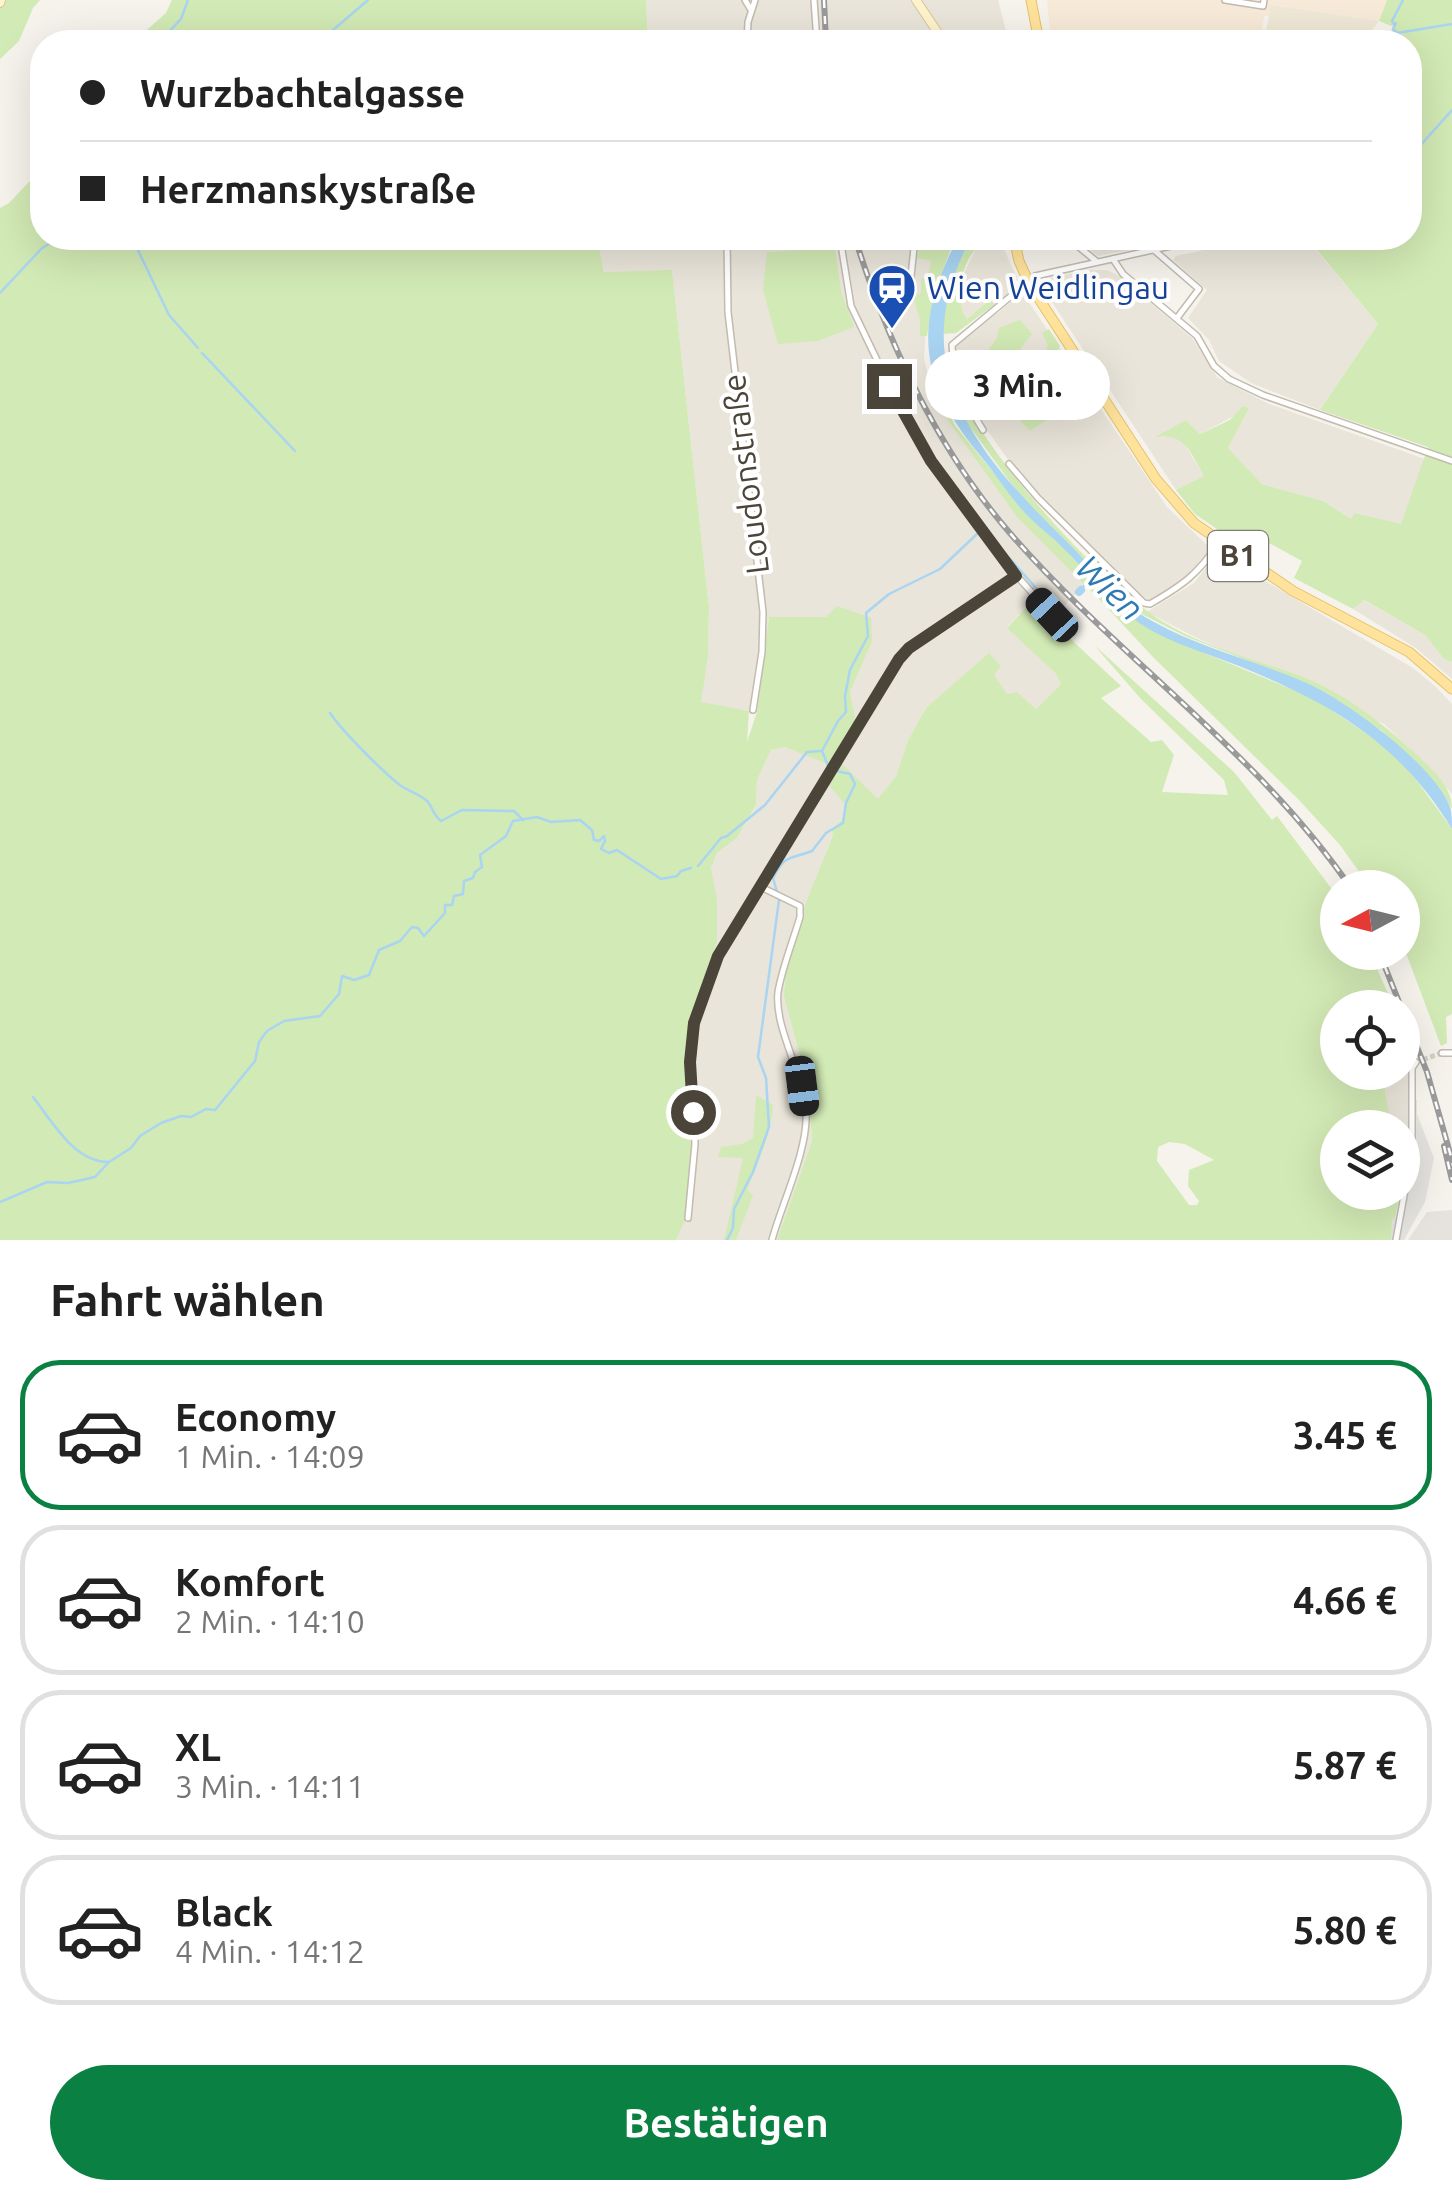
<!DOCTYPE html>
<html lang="de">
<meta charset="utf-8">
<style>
body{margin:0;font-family:Ubuntu,sans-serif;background:#f6f6f6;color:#222;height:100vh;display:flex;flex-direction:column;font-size:38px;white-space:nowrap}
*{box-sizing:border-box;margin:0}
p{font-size:32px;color:#767676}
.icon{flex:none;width:55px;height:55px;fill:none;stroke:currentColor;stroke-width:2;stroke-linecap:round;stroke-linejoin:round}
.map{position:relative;height:1240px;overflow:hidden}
.panel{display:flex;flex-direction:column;background:#fff;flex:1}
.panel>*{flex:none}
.top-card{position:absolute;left:30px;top:30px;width:1392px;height:220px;border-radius:40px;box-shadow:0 10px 40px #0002;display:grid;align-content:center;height:220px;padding:0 50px;background:#fff}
.needle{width:65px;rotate:263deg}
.fabs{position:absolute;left:1320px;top:870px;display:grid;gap:20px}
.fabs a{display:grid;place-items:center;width:100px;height:100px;border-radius:50%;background:#fff;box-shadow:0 10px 40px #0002;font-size:50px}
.end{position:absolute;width:45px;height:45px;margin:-22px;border:12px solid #4b4439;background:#fff;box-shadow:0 0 0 5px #fff}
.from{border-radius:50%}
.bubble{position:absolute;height:70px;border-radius:35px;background:#fff;box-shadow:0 10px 40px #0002;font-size:32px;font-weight:600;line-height:70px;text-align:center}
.car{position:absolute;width:30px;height:60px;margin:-30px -15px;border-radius:12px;box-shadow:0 0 8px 2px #0007;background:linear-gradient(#222 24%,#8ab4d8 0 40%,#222 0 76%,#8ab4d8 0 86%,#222 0)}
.top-card b{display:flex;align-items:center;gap:35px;height:95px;font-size:38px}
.top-card b+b{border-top:2px solid #e0e0e0}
.top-card i{width:25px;height:25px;background:#222}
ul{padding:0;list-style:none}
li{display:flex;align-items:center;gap:30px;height:150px;margin:0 20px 15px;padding:0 30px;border:5px solid #e0e0e0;border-radius:40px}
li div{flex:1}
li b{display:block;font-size:38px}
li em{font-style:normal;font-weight:600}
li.current{border-color:#0b8043}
li>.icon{width:90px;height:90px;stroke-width:1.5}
h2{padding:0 50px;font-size:45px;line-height:120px}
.cta{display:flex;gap:20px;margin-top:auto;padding:20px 50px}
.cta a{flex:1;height:115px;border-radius:60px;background:#0b8043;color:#fff;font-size:40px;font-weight:600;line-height:115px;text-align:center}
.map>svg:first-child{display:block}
.residential{fill:#eae5da}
.commercial{fill:#f7ead8}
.industrial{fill:#e6e2dd}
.education{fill:#efe8d6}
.green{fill:#d2eab5;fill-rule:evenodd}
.parking{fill:#e5e3e0}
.water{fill:#a9d4f2}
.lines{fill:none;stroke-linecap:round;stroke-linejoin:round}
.stream{stroke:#a9d4f2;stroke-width:2.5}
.canal{stroke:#a9d4f2;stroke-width:8}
.street-tunnel{stroke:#d4d0c8;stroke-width:5;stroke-dasharray:5 2.5;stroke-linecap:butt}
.street-casing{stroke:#c2bbae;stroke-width:8}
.secondary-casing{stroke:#d6c79b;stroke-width:10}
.primary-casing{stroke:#e6c16a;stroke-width:11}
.street{stroke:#fff;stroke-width:5}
.secondary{stroke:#fff3cd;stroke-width:8}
.primary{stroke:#ffe39c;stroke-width:9}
.rail-casing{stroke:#9a9a9a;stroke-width:6}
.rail{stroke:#fff;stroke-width:2.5;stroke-dasharray:8;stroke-linecap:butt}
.route{stroke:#4b4439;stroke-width:12}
.labels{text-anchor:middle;stroke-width:8;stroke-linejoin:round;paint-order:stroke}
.shield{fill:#fff;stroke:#817c74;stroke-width:2.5}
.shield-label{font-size:30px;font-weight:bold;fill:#4b4439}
.transit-label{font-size:32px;fill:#164399;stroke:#fff;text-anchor:start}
.street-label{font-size:32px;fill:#4b4439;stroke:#fff}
.water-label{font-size:35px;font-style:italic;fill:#2e7ab2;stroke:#fff}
</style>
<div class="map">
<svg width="1452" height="1240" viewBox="0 0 1452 1240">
<rect width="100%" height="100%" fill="#f6f3ec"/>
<g class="residential">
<path d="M646 0H998L1009 42H648Z"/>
<path d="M597 238H952L928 292 924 359 931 387 946 415 1086 584 1050 620 1031 602 1007 627 1055 673 1061 684 1036 709 1017 693 1007 694 993 675 955 685 926 708 908 740 896 776 878 800 845 804 842 820 831 829 833 835 804 910 784 983V997L808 1086 812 1141 777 1240H675L684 1218 694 1163 689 1071 694 1006 717 943 711 868 717 853 737 838 756 806 757 780 771 750 785 747 830 764 856 721 850 692 872 642 826 617H769L757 712 700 703 708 657 709 608 672 271 604 272Z"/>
<path d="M986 238H999L1020 285 994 305 990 300 967 319 957 300 958 286 978 244Z"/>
<path d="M1076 238H1191L1098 256Z"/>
<path d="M1214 238H1320L1312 245 1378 324 1320 410 1251 383 1219 361 1209 340 1188 318 1207 290 1173 260 1176 256 1204 250Z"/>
<path d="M1086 270H1107L1119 276 1193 339 1217 377 1269 404 1425 459 1401 525 1356 513 1352 520 1323 501 1262 484 1228 448 1249 408 1200 434 1186 420 1159 437 1169 436 1182 440 1204 476 1176 490 1038 281Z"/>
<path d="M1022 292 1167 507 1207 545 1209 551 1192 573 1153 600 1143 598 1040 497 1012 465 969 405 954 349 973 331 972 328 999 312Z"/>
<path d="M1217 553 1413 668 1435 686 1452 704V794L1427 765 1384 724 1195 637 1147 612 1194 583Z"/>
<path d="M1363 600 1425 635 1444 659 1452 662V679L1416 648 1353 609Z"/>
<path d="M1403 1043 1409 1059 1408 1138 1403 1137 1402 1128 1391 1127 1381 1075 1402 1072Z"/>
</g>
<path class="commercial" d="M1047 0H1387L1379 21 1272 5 1269 16H1264L1260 42H1051Z"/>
<path class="industrial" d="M1452 1210V1240H1408L1427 1212Z"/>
<path class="education" d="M1271 5 1379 21 1363 42H1264Z"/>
<g class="green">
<path d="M0 0H40L33 8 19 41 0 59Z"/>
<path d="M172 0H646L648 42H133L166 13Z"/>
<path d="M1387 0H1452V662L1444 659 1425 635 1364 600 1353 609 1294 578 1302 561 1271 544 1246 549 1195 514 1176 490 1204 476C1190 452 1186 433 1155 437L1186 420 1200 434 1230 420 1243 406 1249 408 1228 448 1262 484 1323 501 1351 519 1355 513 1401 524 1428 447 1320 410 1378 324 1312 244 1320 238H1410V74L1420 61 1410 52V42H1399L1389 35 1394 27 1379 21Z"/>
<path d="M42 168V238H597L604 272 672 270 709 608 708 657 701 702 749 711 747 742 757 712 769 617H826L837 606 871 618 872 642 850 692 856 721 830 765 785 747 771 750 757 780 756 805 737 838 717 853 711 868 717 899V943L694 1006 689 1071 695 1150 686 1218 676 1240H0V208L9 203Z"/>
<path d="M941 238H955L934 293 927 336H920V319L913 297 921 293V279L928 276 931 261 917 258 919 245 940 246Z"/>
<path d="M971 238H986C963 256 951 296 967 319L991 299 994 305 956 333 943 334C939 301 956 266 971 238Z"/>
<path d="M835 248 841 291 854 327 818 341 778 344 763 290 767 252Z"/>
<path d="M1020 320 1032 334 1021 348 1019 360 1030 364 1043 359 1048 345 1042 333 1049 329 1060 346 1045 372 1034 371 1022 390 1028 400 1042 396 1051 405V417L1030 431 1007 407 1010 384 998 375 986 353 997 338 999 328Z"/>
<path d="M956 386C989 456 1079 559 1142 607 1189 645 1255 658 1310 680 1349 697 1385 725 1416 754 1433 770 1452 786 1452 809L1445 797 1382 731 1309 684 1187 637 1128 607 1035 513 1010 482 967 423 953 395Z"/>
<path d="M945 407 956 427 1030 518 1064 548 1128 615 1156 633 1313 698 1387 747 1414 777 1452 829V1014L1446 1017 1447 1043 1441 1046 1403 945 1402 888 1370 887 1340 845 1300 801 1153 657 1099 599 1017 517 942 412Z"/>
<path d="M1031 602 1121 686 1101 698 1151 742 1162 740 1174 755 1162 792 1228 795 1224 780 1141 699 1094 645 1234 772 1272 820 1277 816 1337 896 1338 952 1370 953 1394 1007 1338 1008V1072L1382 1073 1391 1127 1338 1128V1192L1400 1193 1391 1240H777L812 1141 808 1086 784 997C784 946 815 883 833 835L831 829 842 820 845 804 828 784 841 763 878 799 896 776 908 740 926 708 989 653 1001 666 994 675 1007 694 1017 692 1036 709 1061 684 1055 673 1007 628ZM1169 1142 1185 1144 1214 1160 1189 1170 1188 1186 1199 1201 1197 1205H1189L1157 1161 1158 1147Z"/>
<path d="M756 1095 773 1105C771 1136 758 1162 747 1190L753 1195 736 1240H724L743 1158 718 1157 721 1147 742 1144 753 1138Z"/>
</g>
<path class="parking" d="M1407 1100H1417V1114L1434 1158 1425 1202 1404 1240H1391L1392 1219 1396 1218 1402 1192 1408 1152Z"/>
<path class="water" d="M958 238H971C902 366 975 452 1065 540 1095 569 1117 603 1154 622 1202 649 1258 661 1309 684 1349 703 1434 765 1450 807 1452 813 1452 822 1452 829 1398 741 1332 704 1239 666 1211 655 1181 646 1154 632 1118 612 1094 578 1065 550 1055 539 1042 530 1031 519 1011 500 997 475 979 454 918 380 913 323 958 238Z"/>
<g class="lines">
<g class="stream">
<path d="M1396 23 1393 29 1397 33 1452 24"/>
<path d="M1395 25 1392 21 1403 0"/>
<path d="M163 42 165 36 181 19 188 0"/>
<path d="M319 42 368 0"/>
<path d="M1410 157 1452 110"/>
<path d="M83 238C117 243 170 251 202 238"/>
<path d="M135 244 169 315 198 348"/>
<path d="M0 293 42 248 59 238"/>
<path d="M202 353 295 451"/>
<path d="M985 531 1052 606 1060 607"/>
<path d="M1084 586 1092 575"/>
<path d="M330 713C343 732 382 771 401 786 409 791 422 795 428 802 434 810 433 815 441 821L462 810 514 811 523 820"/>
<path d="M829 768 822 751 838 721 846 712 845 696 850 670 868 636 866 613 889 594 940 569 977 534"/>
<path d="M698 866 721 838 727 836 765 805 807 752 820 751"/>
<path d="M777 892 773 878C786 853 789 860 812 851L826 833 843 823 846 803 855 784 850 774 837 771"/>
<path d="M33 1097C52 1121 74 1162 108 1162"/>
<path d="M0 1202 47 1182 68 1183 95 1177 109 1162 131 1148 140 1136 161 1123 181 1116 191 1117 206 1109 215 1110 255 1061 259 1042 267 1031 284 1021 320 1016 339 994 342 976 354 980 369 975 379 950 400 941 412 927 418 928 424 936 445 913V905H452L454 896 463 894 464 881 473 878 475 872 482 867 480 855 506 836 513 821 537 817 551 822 580 820 592 830 594 840 599 841 604 836 605 841 601 849 609 853 617 850 661 879 677 876 681 871 691 868"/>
<path d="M727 1240 733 1228 734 1209 753 1172 769 1127 766 1078 758 1057 779 900"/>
</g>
<path class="canal" d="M1079 592 1081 590"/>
<path class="street-tunnel" d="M1416 1062 1442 1053"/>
<g class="street-casing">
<g id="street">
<path d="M745 0 751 10"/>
<path d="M814 0 817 42"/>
<path d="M1225 0 1263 6 1264 0"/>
<path d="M747 42 748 22 755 0"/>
<path d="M727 238 728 312 763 612 762 652 753 710"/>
<path d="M1068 238 1096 261"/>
<path d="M1154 250 1199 289 1177 318"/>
<path d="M1113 259 1123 274 1197 336 1214 366 1229 379 1263 395 1452 461"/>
<path d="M910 286 915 238"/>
<path d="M983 430C966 403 953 377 952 345L1035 276 1207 238"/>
<path d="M1009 464 1038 498 1144 603 1150 604C1183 585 1197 575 1219 543"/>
<path d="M1017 576 1052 615 1057 617"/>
<path d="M759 886 800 906V917C793 941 782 968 778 992 774 1029 804 1073 806 1113 808 1150 782 1203 772 1240"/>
<path d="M1442 1053H1452"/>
<path d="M688 1218 695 1144 691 1046 702 995 718 956 899 659 909 649 1016 576 931 461 902 412 851 306 840 238"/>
<path d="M1396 1240 1412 1151V1068L1416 1062"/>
</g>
</g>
<g class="secondary-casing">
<g id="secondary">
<path d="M916 0 944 42"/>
<path d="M0 3 1 0"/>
</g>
</g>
<g class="primary-casing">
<g id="primary">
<path d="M1031 0 1039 42"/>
<path d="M1014 238 1019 261 1030 285 1156 479 1194 523 1293 591 1409 652 1452 689"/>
</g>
</g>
<use href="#street" class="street"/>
<use href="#secondary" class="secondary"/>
<use href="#primary" class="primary"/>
<g class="rail-casing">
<g id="rail">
<path d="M824 0 826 42"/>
<path d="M855 238C888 343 937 448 1009 532 1117 657 1256 750 1351 888"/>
<path d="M1379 952 1427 1072 1452 1160"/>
<path d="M1444 1146 1452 1180"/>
</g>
</g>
<use href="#rail" class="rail"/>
</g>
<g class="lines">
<path class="route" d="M693 1112 690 1062 694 1023 718 956 899 659 909 648 1016 576 931 461 889 386"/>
</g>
<defs>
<g id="station-pin" transform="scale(2.5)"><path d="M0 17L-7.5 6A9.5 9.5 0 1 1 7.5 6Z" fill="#1a4fb4" stroke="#fff"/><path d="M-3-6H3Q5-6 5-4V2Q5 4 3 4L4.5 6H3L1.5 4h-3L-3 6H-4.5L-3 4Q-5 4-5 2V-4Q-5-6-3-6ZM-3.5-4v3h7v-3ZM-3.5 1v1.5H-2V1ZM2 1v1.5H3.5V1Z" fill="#fff"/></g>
</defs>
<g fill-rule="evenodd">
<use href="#station-pin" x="892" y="288"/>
</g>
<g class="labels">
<rect class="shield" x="1208" y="531" width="60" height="50" rx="8"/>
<g class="shield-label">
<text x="1238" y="566">B1</text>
</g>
<g class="transit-label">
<text x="927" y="299">Wien Weidlingau</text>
</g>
<g class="street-label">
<text transform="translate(746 474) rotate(-97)" y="11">Loudonstraße</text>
</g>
<g class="water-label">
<text transform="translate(1110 588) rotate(43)" y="12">Wien</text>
</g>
</g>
</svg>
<div class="fabs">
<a><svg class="needle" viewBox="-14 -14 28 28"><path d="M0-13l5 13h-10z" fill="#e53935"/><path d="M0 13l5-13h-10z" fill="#767676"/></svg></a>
<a><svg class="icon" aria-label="locate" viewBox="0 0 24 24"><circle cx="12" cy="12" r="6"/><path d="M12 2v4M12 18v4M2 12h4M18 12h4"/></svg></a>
<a><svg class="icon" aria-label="layers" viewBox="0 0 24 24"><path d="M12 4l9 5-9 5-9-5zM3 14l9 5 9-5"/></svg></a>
</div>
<i class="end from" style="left:693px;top:1112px"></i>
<i class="end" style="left:889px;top:386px"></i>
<div class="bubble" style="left:925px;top:350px;width:185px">3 Min.</div>
<i class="car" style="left:1052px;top:615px;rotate:317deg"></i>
<i class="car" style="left:802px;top:1086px;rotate:173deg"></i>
<div class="top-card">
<b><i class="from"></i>Wurzbachtalgasse</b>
<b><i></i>Herzmanskystraße</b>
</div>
</div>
<section class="panel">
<h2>Fahrt wählen</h2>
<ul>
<li class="current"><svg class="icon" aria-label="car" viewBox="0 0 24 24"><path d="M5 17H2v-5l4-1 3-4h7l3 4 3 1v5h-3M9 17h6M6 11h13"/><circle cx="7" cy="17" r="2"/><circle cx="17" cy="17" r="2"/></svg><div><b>Economy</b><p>1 Min. · 14:09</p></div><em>3.45 €</em></li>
<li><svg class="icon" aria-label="car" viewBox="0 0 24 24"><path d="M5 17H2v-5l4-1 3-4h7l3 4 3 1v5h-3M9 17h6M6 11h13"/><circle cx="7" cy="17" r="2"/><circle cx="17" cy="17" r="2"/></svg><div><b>Komfort</b><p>2 Min. · 14:10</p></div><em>4.66 €</em></li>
<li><svg class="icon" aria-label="car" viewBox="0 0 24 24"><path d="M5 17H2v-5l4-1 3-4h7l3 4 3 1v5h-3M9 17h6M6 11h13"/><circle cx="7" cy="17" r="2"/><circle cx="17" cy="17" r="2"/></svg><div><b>XL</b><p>3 Min. · 14:11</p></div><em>5.87 €</em></li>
<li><svg class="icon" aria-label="car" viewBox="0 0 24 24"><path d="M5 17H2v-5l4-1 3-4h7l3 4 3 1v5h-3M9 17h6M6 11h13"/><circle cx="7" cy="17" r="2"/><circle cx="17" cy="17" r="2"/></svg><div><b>Black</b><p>4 Min. · 14:12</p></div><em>5.80 €</em></li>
</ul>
<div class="cta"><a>Bestätigen</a></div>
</section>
